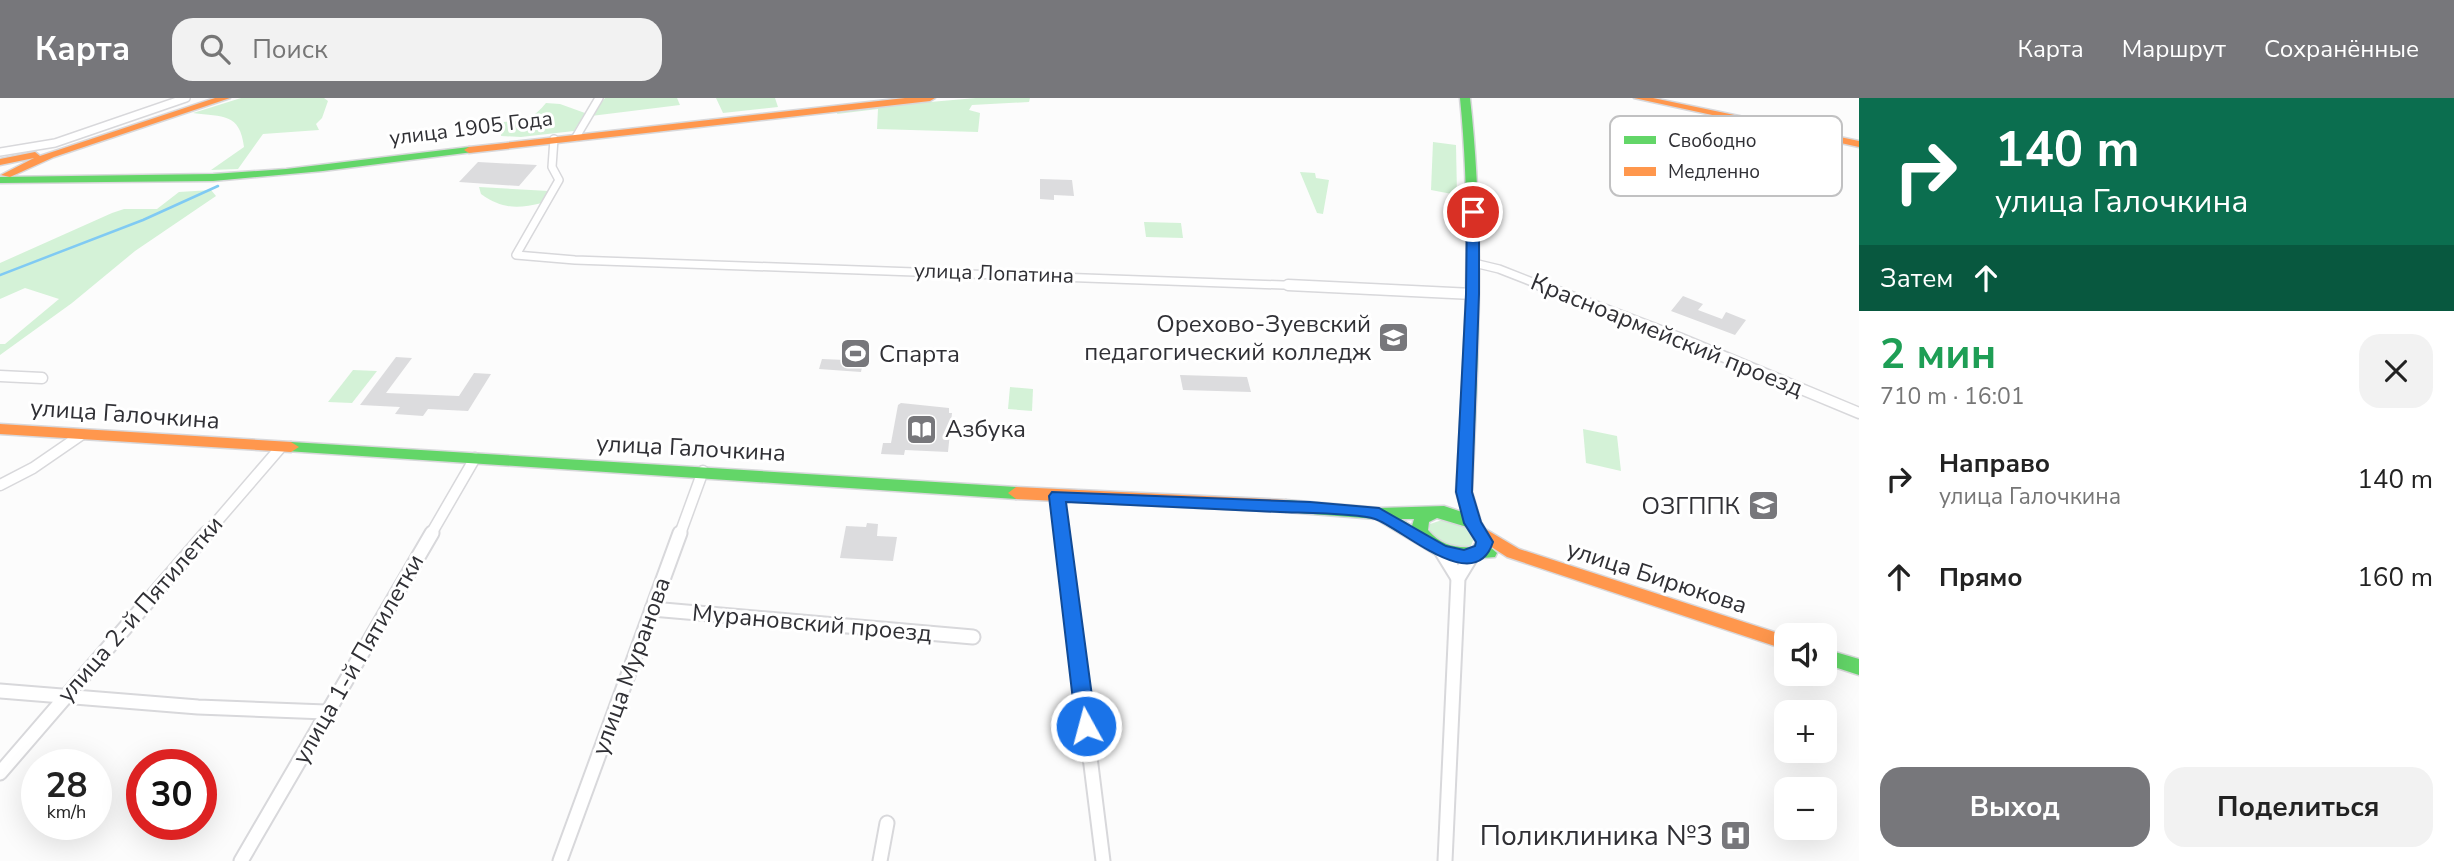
<!DOCTYPE html>
<html lang="ru">
<head>
<meta charset="utf-8">
<style>
	:root { --surface:#fff; --page:#f2f2f2; --text:#222; --muted:#767676; --accent:#77777b }
	body { margin:0; font-family:"Nunito Sans",sans-serif; background:var(--page); color:var(--text); height:100vh; display:flex; flex-direction:column; font-size:26px; white-space:nowrap }
	* { box-sizing:border-box; margin:0 }
	p { font-size:23px; color:var(--muted) }
	.icon { flex:none; width:38px; height:38px; fill:none; stroke:currentColor; stroke-width:2; stroke-linecap:round; stroke-linejoin:round }
	.map { position:relative; flex:1; overflow:hidden }
	.details { display:flex; flex-direction:column; background:var(--surface); width:595px }
	.details>* { flex:none }
	.top-card { background:#0b6e4f; color:#fff; overflow:hidden }
	.fabs { position:absolute; left:1774px; top:525px; display:grid; gap:14px }
	.fabs a { display:grid; place-items:center; width:63px; height:63px; border-radius:14px; background:var(--surface); box-shadow:0 7px 28px #0002; font-size:35px }
	.speed { position:absolute; left:21px; top:651px; display:flex; gap:14px; font-size:35px; font-weight:700; text-align:center }
	.speed>* { display:grid; place-content:center; width:91px; height:91px; border-radius:50%; background:var(--surface); box-shadow:0 7px 28px #0002; line-height:1 }
	.speed small { font-size:18px; font-weight:400 }
	.speed .limit { border:10px solid #d22; background:#fff; color:#111 }
	.pin { position:absolute; display:grid; place-items:center; width:60px; height:60px; color:#fff; margin:-30px; border:4px solid #fff; border-radius:50%; box-shadow:0 2px 7px #0007 }
	.me { position:absolute; width:77px; margin:-38px; rotate:353deg; stroke-linejoin:round; filter:drop-shadow(0 0 5px #0008) }
	.turn { display:flex; align-items:center; gap:24px; height:147px; padding:0 21px; font-size:32px }
	.turn .icon { width:91px; height:91px; stroke-width:2.5 }
	.turn b { display:block; font-size:49px; line-height:60px }
	.then { display:flex; align-items:center; height:66px; padding:0 21px; background:#0003; gap:14px; font-size:26px }
	.round { display:grid; place-items:center; flex:none; width:74px; height:74px; border-radius:21px; background:var(--page) }
	.overview { display:flex; align-items:center; justify-content:space-between; height:119px; padding:0 21px }
	h1 { font-size:42px; font-weight:700; line-height:52px; color:#1e9e55 }
	.primary-button { display:flex; gap:14px; margin-top:auto; padding:14px 21px }
	.primary-button a { flex:1; height:80px; border-radius:21px; background:var(--accent); color:#fff; font-size:28px; font-weight:700; line-height:80px; text-align:center }
	.primary-button a+a { background:var(--page); color:var(--text) }
	ul { padding:0; list-style:none }
	li { display:flex; align-items:center; gap:21px; height:98px; padding:0 21px }
	li div { flex:1 }
	li b { display:block; font-size:26px }
	li em { font-style:normal }
	header { display:flex; align-items:center; gap:42px; box-sizing:border-box; height:98px; padding:0 35px; background:var(--accent); color:#fff }
	header strong { font-size:33px }
	nav { display:flex; gap:38px; margin-inline-start:auto; font-size:24px }
	.search { width:490px; height:63px; background:var(--page); display:flex; align-items:center; gap:18px; box-sizing:border-box; padding:0 24px; border-radius:21px; color:var(--muted); font-size:26px }
	main { display:flex; flex:1; min-height:0 }
	.map>svg:first-child { display:block }
	.green { fill:#d4f2d7 }
	.lines { fill:none; stroke-linecap:round; stroke-linejoin:round }
	.stream { stroke:#80caf3; stroke-width:2.5 }
	.building { fill:#dcdcde }
	.street-far2-casing { stroke:#d8d8db; stroke-width:10 }
	.street-far1-casing { stroke:#d8d8db; stroke-width:13 }
	.street-casing { stroke:#d8d8db; stroke-width:17 }
	.fast-casing { stroke:#d8d8db; stroke-width:3 }
	.slow-casing { stroke:#d8d8db; stroke-width:3 }
	.street-far2 { stroke:#fff; stroke-width:7 }
	.street-far1 { stroke:#fff; stroke-width:10 }
	.street { stroke:#fff; stroke-width:13 }
	.fast { fill:#63d668; fill-rule:evenodd }
	.slow { fill:#ff974d; fill-rule:evenodd }
	.route { fill:#1a73e8; stroke:#114b97; stroke-width:2 }
	.labels { text-anchor:middle; dominant-baseline:central; stroke-width:6; stroke-linejoin:round; paint-order:stroke }
	.far-street-label { font-size:21px; fill:#303035; stroke:#fff }
	.poi-label { font-size:24px; fill:#303035; stroke:#fff; text-anchor:end }
	.street-label { font-size:24px; fill:#303035; stroke:#fff }
	.near-poi-label { font-size:28px; fill:#303035; stroke:#fff; text-anchor:end }
	.key { fill:#fff; stroke:#c1c1c2; stroke-width:2 }
	.key-label { font-size:19px; fill:#303035 }
</style>
</head>
<body>
<header>
<strong>Карта</strong>
<div class="search"><svg class="icon" aria-label="search" viewBox="0 0 24 24"><circle cx="10" cy="10" r="6"/><path d="M15 15l6 6"/></svg>Поиск</div>
<nav><a>Карта</a><a>Маршрут</a><a>Сохранённые</a></nav>
</header>
<main>
<div class="map">
<svg width="1859" height="763" viewBox="0 0 1859 763">
	<rect width="100%" height="100%" fill="#fcfcfc"/>
	<g class="green">
		<path d="M241 0H324L328 3 322 20 316 26 319 32 263 36 238 71 211 72 244 49C240 15 223 19 193 15Z"/>
		<path d="M605 0H677L680 7 591 18Z"/>
		<path d="M716 0H775L778 9 723 15Z"/>
		<path d="M976 0H1030L1029 4 972 7 969 12 980 15 978 34 877 31 878 11 837 16 838 12Z"/>
		<path d="M546 5 560 6 585 15 574 33 521 39 501 38 503 24C523 24 533 21 546 5Z"/>
		<path d="M1433 44 1456 47 1457 97 1431 92Z"/>
		<path d="M1300 74 1315 75 1316 80 1329 82 1323 116 1317 115Z"/>
		<path d="M479 89 549 93 542 105C517 111 502 111 481 96Z"/>
		<path d="M211 92 216 98 135 153 72 205 0 257V246H5L59 201 25 190 0 201V165L112 115 124 111H157L179 94Z"/>
		<path d="M1144 124 1181 125 1183 140 1146 139Z"/>
		<path d="M353 272 377 273 352 305 328 304Z"/>
		<path d="M1010 289 1033 291 1032 313 1008 311Z"/>
		<path d="M1583 331 1617 338 1621 373 1586 365Z"/>
		<path d="M1445 421 1464 427 1474 440 1471 448C1456 454 1441 447 1430 436V426Z"/>
	</g>
	<g class="lines">
		<path class="stream" d="M0 177 143 122 218 88"/>
	</g>
	<g class="building">
		<path d="M478 64 537 67 519 88 459 84Z"/>
		<path d="M1040 81 1072 82 1074 98 1054 97V102L1040 101Z"/>
		<path d="M1683 198 1703 206 1698 212 1722 221 1726 214 1746 222 1735 237 1671 213Z"/>
		<path d="M849 248 866 249 861 274 819 271 822 261 846 262Z"/>
		<path d="M396 259 412 260 386 295 459 298 474 275 491 276 468 313 428 311 423 318 395 316 400 309 360 307Z"/>
		<path d="M1180 277 1247 279 1251 294 1183 292Z"/>
		<path d="M901 305 949 310V315H952L948 354 905 352 904 357 881 356 883 345H891L898 307Z"/>
		<path d="M867 425 878 426 877 438 897 439 893 463 840 460 846 428 866 429Z"/>
	</g>
	<g class="lines">
		<defs>
			<g id="street-far2">
				<path d="M576 39 599 0"/>
				<path d="M554 41 552 69 559 82 516 157 575 162 1338 189"/>
				<path d="M0 54 55 45 186 0"/>
				<path d="M1474 165 1499 171 1545 189"/>
			</g>
			<g id="street-far1">
				<path d="M1288 187 1473 196"/>
				<path d="M1540 187 1679 240 1859 315"/>
				<path d="M0 278 42 280"/>
				<path d="M0 387 33 370 81 337"/>
				<path d="M1057 398 1062 436"/>
				<path d="M206 436 281 349"/>
				<path d="M431 436 475 360"/>
				<path d="M680 436 703 373"/>
			</g>
			<g id="street">
				<path d="M1062 435 1103 763"/>
				<path d="M1442 454 1458 480"/>
				<path d="M652 511 973 539"/>
				<path d="M0 593 198 609 326 614"/>
				<path d="M0 675 207 435"/>
				<path d="M241 763 432 435"/>
				<path d="M560 763 680 435"/>
				<path d="M880 763 887 725"/>
				<path d="M1445 763 1458 480 1472 457"/>
			</g>
			<g id="fast">
				<path d="M1460 0H1470C1485 131 1478 262 1472 394L1481 424 1493 444 1490 449 1497 455 1495 459 1459 462 1436 457 1376 421 1286 414 1278 408 1286 402 1379 410 1444 408 1462 414 1456 394C1464 262 1473 132 1460 0ZM1437 420 1467 429 1476 444 1473 449C1453 450 1441 447 1428 432L1429 424ZM1401 421H1414L1412 428Z"/>
				<path d="M469 49 473 50V54L323 73 213 83 0 85V79L213 76 286 71Z"/>
				<path d="M291 344 1016 389 1024 395 1016 401 286 353 283 349 286 345Z"/>
				<path d="M1825 551 1859 561V577L1825 566Z"/>
			</g>
			<g id="slow">
				<path d="M215 0H230L54 59 10 79 1 77 34 60 0 67V61L35 54 40 58Z"/>
				<path d="M905 0H935L930 3 469 55 464 52 469 49Z"/>
				<path d="M1634 0H1653L1859 43V49Z"/>
				<path d="M0 326 291 344 299 349 291 354 0 336Z"/>
				<path d="M1016 389 1286 402 1294 408 1286 414 1016 401 1008 395Z"/>
				<path d="M1482 429 1519 451 1787 538V552L1507 459 1476 439 1474 435 1476 431Z"/>
			</g>
		</defs>
		<use href="#street-far2" class="street-far2-casing"/>
		<use href="#street-far1" class="street-far1-casing"/>
		<use href="#street" class="street-casing"/>
		<use href="#fast" class="fast-casing"/>
		<use href="#slow" class="slow-casing"/>
		<use href="#street-far2" class="street-far2"/>
		<use href="#street-far1" class="street-far1"/>
		<use href="#street" class="street"/>
		<use href="#fast" class="fast"/>
		<use href="#slow" class="slow"/>
	</g>
	<path class="route" d="M1473 110 1479 114V196L1472 394 1481 424 1493 444C1475 500 1402 430 1375 421 1357 415 1302 415 1280 414 1208 410 1137 407 1066 404L1096 628 1093 634 1086 637 1079 634 1076 628 1049 398 1052 394 1310 404 1379 410 1446 448 1464 452 1475 448 1476 444 1464 425 1456 394 1466 196 1467 114Z"/>
	<defs>
		<symbol id="university-square" viewBox="-11 -11 22 22"><rect x="-9" y="-9" width="18" height="18" rx="4" fill="#77777b" stroke="#fff"/><path d="M0-5L7-2L0 1L-7-2ZM-4 1L0 2.5L4 1V4Q0 6-4 4Z" fill="#fff"/></symbol>
		<symbol id="stadium-square" viewBox="-11 -11 22 22"><rect x="-9" y="-9" width="18" height="18" rx="4" fill="#77777b" stroke="#fff"/><path d="M0-5a6.5 5 0 1 0 0 10a6.5 5 0 1 0 0-10ZM-3.5-1.8h7v3.6h-7Z" fill="#fff"/></symbol>
		<symbol id="library-square" viewBox="-11 -11 22 22"><rect x="-9" y="-9" width="18" height="18" rx="4" fill="#77777b" stroke="#fff"/><path d="M-6-4Q-3-5.5-.7-3.5V5Q-3 3-6 4ZM6-4Q3-5.5 .7-3.5V5Q3 3 6 4Z" fill="#fff"/></symbol>
		<symbol id="hospital-square" viewBox="-11 -11 22 22"><rect x="-9" y="-9" width="18" height="18" rx="4" fill="#77777b" stroke="#fff"/><path d="M-5-5h3v3.5h4V-5h3V5h-3V1.5h-4V5h-3Z" fill="#fff"/></symbol>
	</defs>
	<g fill-rule="evenodd">
		<use href="#university-square" x="1376" y="222" width="35" height="35"/>
		<use href="#stadium-square" x="838" y="238" width="35" height="35"/>
		<use href="#library-square" x="904" y="314" width="35" height="35"/>
		<use href="#university-square" x="1746" y="390" width="35" height="35"/>
		<use href="#hospital-square" x="1718" y="720" width="35" height="35"/>
	</g>
	<g class="labels">
		<g class="far-street-label">
			<text transform="translate(471 30) rotate(-7)">улица 1905 Года</text>
			<text transform="translate(994 175) rotate(2)">улица Лопатина</text>
		</g>
		<g class="poi-label">
			<text x="1371" y="226">Орехово-Зуевский<tspan x="1371" dy="28">педагогический колледж</tspan></text>
			<text x="879" y="256" text-anchor="start">Спарта</text>
			<text x="945" y="331" text-anchor="start">Азбука</text>
			<text x="1740" y="408">ОЗГППК</text>
		</g>
		<g class="street-label">
			<text transform="translate(1667 237) rotate(22)">Красноармейский проезд</text>
			<text transform="translate(125 316) rotate(4)">улица Галочкина</text>
			<text transform="translate(691 350) rotate(3)">улица Галочкина</text>
			<text transform="translate(1657 479) rotate(18)">улица Бирюкова</text>
			<text transform="translate(140 511) rotate(-49)">улица 2-й Пятилетки</text>
			<text transform="translate(812 525) rotate(5)">Мурановский проезд</text>
			<text transform="translate(358 561) rotate(-60)">улица 1-й Пятилетки</text>
			<text transform="translate(631 568) rotate(-70)">улица Муранова</text>
		</g>
		<g class="near-poi-label">
			<text x="1713" y="738">Поликлиника №3</text>
		</g>
	</g>
	<rect x="1610" y="18" width="232" height="80" rx="10" class="key"/>
	<rect x="1624" y="38" width="32" height="8" fill="#63d668"/>
	<rect x="1624" y="69" width="32" height="9" fill="#ff974d"/>
	<g class="key-label">
		<text x="1668" y="49">Свободно</text>
		<text x="1668" y="80">Медленно</text>
	</g>
</svg>
<div class="fabs">
<a><svg class="icon" aria-label="sound" viewBox="0 0 24 24"><path d="M4 9h4l5-4v14l-5-4H4zM17 9q2 3 0 6"/></svg></a>
<a>+</a>
<a>−</a>
</div>
<div class="speed"><div>28<small>km/h</small></div><div class="limit">30</div></div>
<div class="pin" style="left:1473px;top:114px;background:#d93025"><svg class="icon" aria-label="arrive" viewBox="0 0 24 24"><path d="M6 21V4h12l-3 4 3 4H6"/></svg></div>
<svg class="me" style="left:1086px;top:628px" viewBox="-20 -20 40 40"><circle r="17" fill="#1a73e8" stroke="#fff" stroke-width="3"/><path d="M0-11L8 9 0 5-8 9z" fill="#fff"/></svg>
</div>
<section class="details">
<div class="top-card">
<div class="turn"><svg class="icon" aria-label="right" viewBox="0 0 24 24"><path d="M7 20v-9h11M14 6l5 5-5 5"/></svg><div><b>140 m</b>улица Галочкина</div></div>
<div class="then">Затем<svg class="icon" aria-label="ahead" viewBox="0 0 24 24"><path d="M12 20V5M6 11l6-6 6 6"/></svg></div>
</div>
<div class="overview"><div><h1>2 мин</h1><p>710 m · 16:01</p></div><a class="round"><svg class="icon" aria-label="close" viewBox="0 0 24 24"><path d="M6 6l12 12M18 6L6 18"/></svg></a></div>
<ul>
<li><svg class="icon" aria-label="right" viewBox="0 0 24 24"><path d="M7 20v-9h11M14 6l5 5-5 5"/></svg><div><b>Направо</b><p>улица Галочкина</p></div><em>140 m</em></li>
<li><svg class="icon" aria-label="ahead" viewBox="0 0 24 24"><path d="M12 20V5M6 11l6-6 6 6"/></svg><div><b>Прямо</b></div><em>160 m</em></li>
</ul>
<div class="primary-button"><a>Выход</a><a>Поделиться</a></div>
</section>
</main>
</body>
</html>
